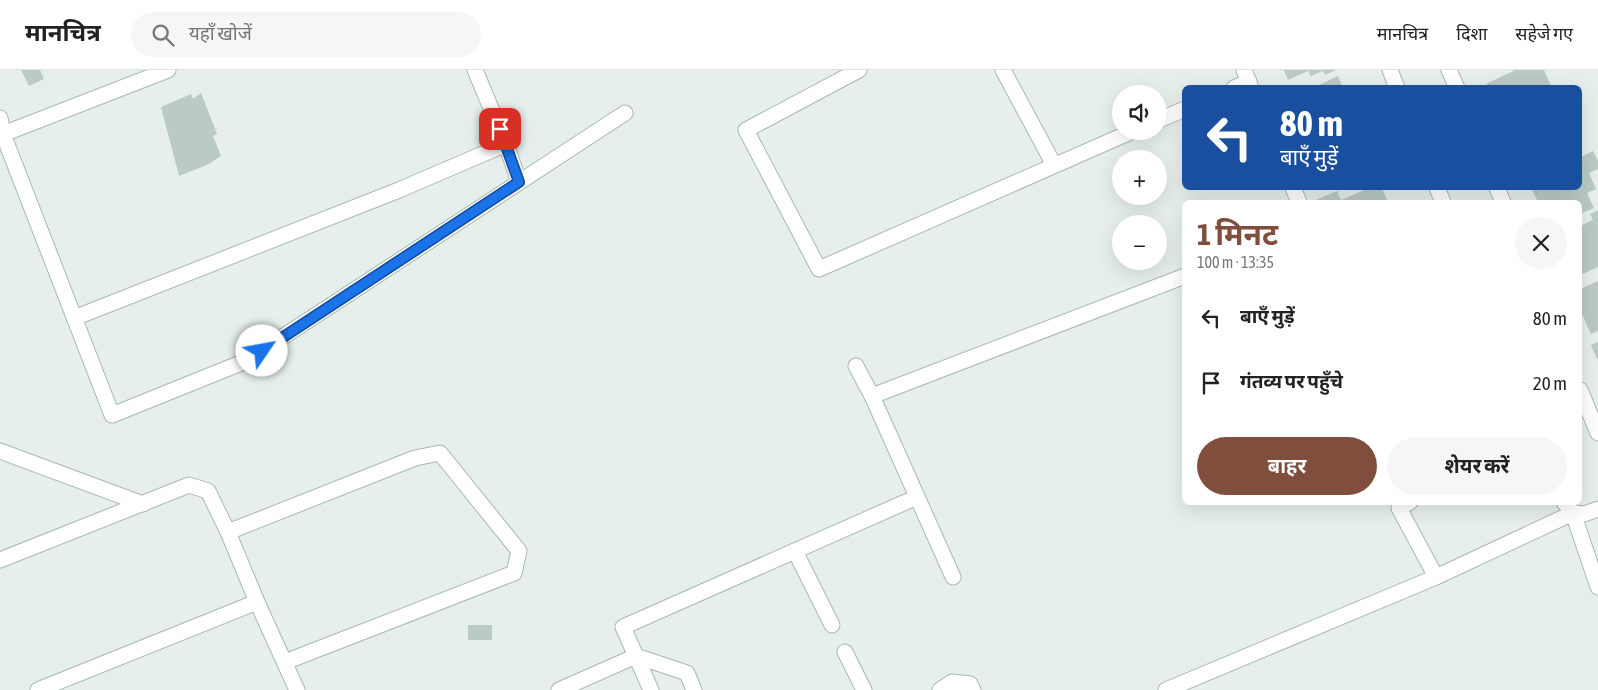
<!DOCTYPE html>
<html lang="hi">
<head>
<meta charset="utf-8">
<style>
	:root { --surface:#fff; --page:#f6f6f6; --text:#222; --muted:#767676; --line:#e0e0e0; --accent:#804e3d }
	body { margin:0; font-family:"Asap Condensed","Noto Sans Devanagari",sans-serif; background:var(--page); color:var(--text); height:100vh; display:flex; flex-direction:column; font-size:19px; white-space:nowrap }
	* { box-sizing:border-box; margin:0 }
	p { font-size:16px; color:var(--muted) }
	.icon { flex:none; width:28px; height:28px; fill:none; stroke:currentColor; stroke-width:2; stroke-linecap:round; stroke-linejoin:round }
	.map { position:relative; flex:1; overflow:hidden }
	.side { position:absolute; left:1182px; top:130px; width:400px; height:305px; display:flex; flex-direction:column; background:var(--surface); border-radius:8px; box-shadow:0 5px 20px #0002 }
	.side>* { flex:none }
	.hud { position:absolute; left:1182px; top:15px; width:400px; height:105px; border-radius:8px; box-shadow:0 5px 20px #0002; background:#1a4fa0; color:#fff; overflow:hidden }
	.buttons { position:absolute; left:1112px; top:15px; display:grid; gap:10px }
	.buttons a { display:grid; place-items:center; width:55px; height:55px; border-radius:50%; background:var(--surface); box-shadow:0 5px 20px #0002; font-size:25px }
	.pin { position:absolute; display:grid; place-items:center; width:42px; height:42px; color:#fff; margin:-21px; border-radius:10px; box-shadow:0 2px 8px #0006 }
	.me { position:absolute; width:55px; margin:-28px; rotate:57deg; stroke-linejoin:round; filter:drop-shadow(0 0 4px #0008) }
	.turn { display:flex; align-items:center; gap:18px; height:105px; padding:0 15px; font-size:22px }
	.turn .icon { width:65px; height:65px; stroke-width:2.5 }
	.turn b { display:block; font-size:35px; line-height:42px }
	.round { display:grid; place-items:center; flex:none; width:52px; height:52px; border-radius:26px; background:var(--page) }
	.overview { display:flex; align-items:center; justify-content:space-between; height:85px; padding:0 15px }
	h1 { font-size:30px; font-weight:700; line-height:38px; color:var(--accent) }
	.cta { display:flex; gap:10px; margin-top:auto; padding:10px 15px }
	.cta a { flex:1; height:58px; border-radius:30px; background:var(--accent); color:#fff; font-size:20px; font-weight:700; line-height:58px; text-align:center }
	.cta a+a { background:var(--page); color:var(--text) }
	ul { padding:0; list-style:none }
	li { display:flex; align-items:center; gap:15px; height:65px; padding:0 15px }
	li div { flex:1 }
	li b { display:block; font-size:19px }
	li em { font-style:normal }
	header { display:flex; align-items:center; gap:30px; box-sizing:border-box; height:70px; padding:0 25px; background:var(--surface); border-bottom:1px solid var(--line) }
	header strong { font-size:24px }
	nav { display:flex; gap:28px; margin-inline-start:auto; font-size:18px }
	.search { width:350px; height:45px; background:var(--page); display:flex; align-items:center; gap:12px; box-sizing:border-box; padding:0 18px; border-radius:28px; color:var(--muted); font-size:19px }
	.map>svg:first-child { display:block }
	.building { fill:#bbcac4 }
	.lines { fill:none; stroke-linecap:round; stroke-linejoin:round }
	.street-casing { stroke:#a8b8b2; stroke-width:17 }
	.street { stroke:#fff; stroke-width:15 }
	.route-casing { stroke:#114b97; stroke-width:12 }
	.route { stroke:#1a73e8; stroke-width:9 }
</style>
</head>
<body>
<header>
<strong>मानचित्र</strong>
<div class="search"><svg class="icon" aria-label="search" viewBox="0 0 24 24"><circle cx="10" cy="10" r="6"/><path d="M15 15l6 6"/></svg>यहाँ खोजें</div>
<nav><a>मानचित्र</a><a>दिशा</a><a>सहेजे गए</a></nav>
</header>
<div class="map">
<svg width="1598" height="620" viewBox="0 0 1598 620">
	<rect width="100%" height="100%" fill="#e6efeb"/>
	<g class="building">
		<path d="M21 0H40L44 9 29 16Z"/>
		<path d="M1284 0H1336L1325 5 1323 1 1311 6 1308 1 1288 10Z"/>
		<path d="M1515 0H1544L1551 16 1547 18H1488L1486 14Z"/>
		<path d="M1338 6 1343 18H1313Z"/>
		<path d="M201 23 217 64 213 66 221 86 207 95 179 106 161 37 191 24 193 29Z"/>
		<path d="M1593 81 1598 91V99L1589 103 1596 119 1587 123 1594 138 1580 144V132H1538L1531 118H1580V87Z"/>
		<path d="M1369 118H1382L1388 132H1311L1337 121 1341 130Z"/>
		<path d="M1598 140V197L1580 205V156L1593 150 1590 144Z"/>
		<path d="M1598 211V261L1591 264 1580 240V219Z"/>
		<path d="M1598 272V291L1591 275Z"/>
		<rect x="468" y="555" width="24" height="15"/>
	</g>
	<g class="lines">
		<defs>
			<g id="street">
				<path d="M475 0 506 74 519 112"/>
				<path d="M859 0 746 60 819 199 1133 61"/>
				<path d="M1003 0 1054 95"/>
				<path d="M1244 0 1251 18"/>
				<path d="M1390 0 1397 18"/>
				<path d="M1449 0 1457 18"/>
				<path d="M1234 18 1249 11"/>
				<path d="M0 48 3 64 112 345 246 291 625 43"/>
				<path d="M1159 50 1185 39"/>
				<path d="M3 64 168 0"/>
				<path d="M1293 118 1299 132"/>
				<path d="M1437 118 1443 132"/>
				<path d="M1497 118 1503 132"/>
				<path d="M74 248 399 120 506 74"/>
				<path d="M856 296 872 326 953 507"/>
				<path d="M1580 320 1598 363"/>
				<path d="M872 326 1185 206"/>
				<path d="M0 381 143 434"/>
				<path d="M1410 432 1399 438 1436 507"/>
				<path d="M1564 432 1573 443 1598 517"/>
				<path d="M228 462 415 388 440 383 519 481 514 503 285 592"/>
				<path d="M795 481 832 555"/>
				<path d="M0 490 189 415 208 421 228 462 257 532 297 620"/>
				<path d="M845 582 864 620"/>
				<path d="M38 620 257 532"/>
				<path d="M559 620 636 586 687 603 694 620"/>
				<path d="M651 620 623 557 917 427"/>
				<path d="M940 620 952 612 970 614 973 620"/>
				<path d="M1166 620 1436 507 1573 443 1584 444 1598 439"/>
			</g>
		</defs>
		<use href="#street" class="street-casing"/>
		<use href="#street" class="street"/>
	</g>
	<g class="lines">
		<defs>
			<path id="route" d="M262 281 519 112 500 59"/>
		</defs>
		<use href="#route" class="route-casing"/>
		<use href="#route" class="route"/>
	</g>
</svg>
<div class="buttons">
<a><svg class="icon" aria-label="sound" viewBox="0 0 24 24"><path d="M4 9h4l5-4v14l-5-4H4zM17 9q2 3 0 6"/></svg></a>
<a>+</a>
<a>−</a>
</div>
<div class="pin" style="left:500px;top:59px;background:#d93025"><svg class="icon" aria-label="arrive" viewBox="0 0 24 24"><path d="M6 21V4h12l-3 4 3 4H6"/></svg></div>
<svg class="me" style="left:262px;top:281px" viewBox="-20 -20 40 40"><circle r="19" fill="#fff"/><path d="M0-13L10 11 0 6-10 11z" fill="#1a73e8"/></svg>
<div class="hud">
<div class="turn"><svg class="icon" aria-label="left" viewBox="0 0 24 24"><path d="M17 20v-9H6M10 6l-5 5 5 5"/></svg><div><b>80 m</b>बाएँ मुड़ें</div></div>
</div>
<section class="side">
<div class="overview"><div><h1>1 मिनट</h1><p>100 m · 13:35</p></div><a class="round"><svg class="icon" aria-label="close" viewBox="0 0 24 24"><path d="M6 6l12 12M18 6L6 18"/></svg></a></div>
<ul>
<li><svg class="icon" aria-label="left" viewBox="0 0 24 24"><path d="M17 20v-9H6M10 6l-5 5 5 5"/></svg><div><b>बाएँ मुड़ें</b></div><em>80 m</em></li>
<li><svg class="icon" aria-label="arrive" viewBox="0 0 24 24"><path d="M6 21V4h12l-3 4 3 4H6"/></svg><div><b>गंतव्य पर पहुँचे</b></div><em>20 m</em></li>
</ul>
<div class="cta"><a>बाहर</a><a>शेयर करें</a></div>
</section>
</div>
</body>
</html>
